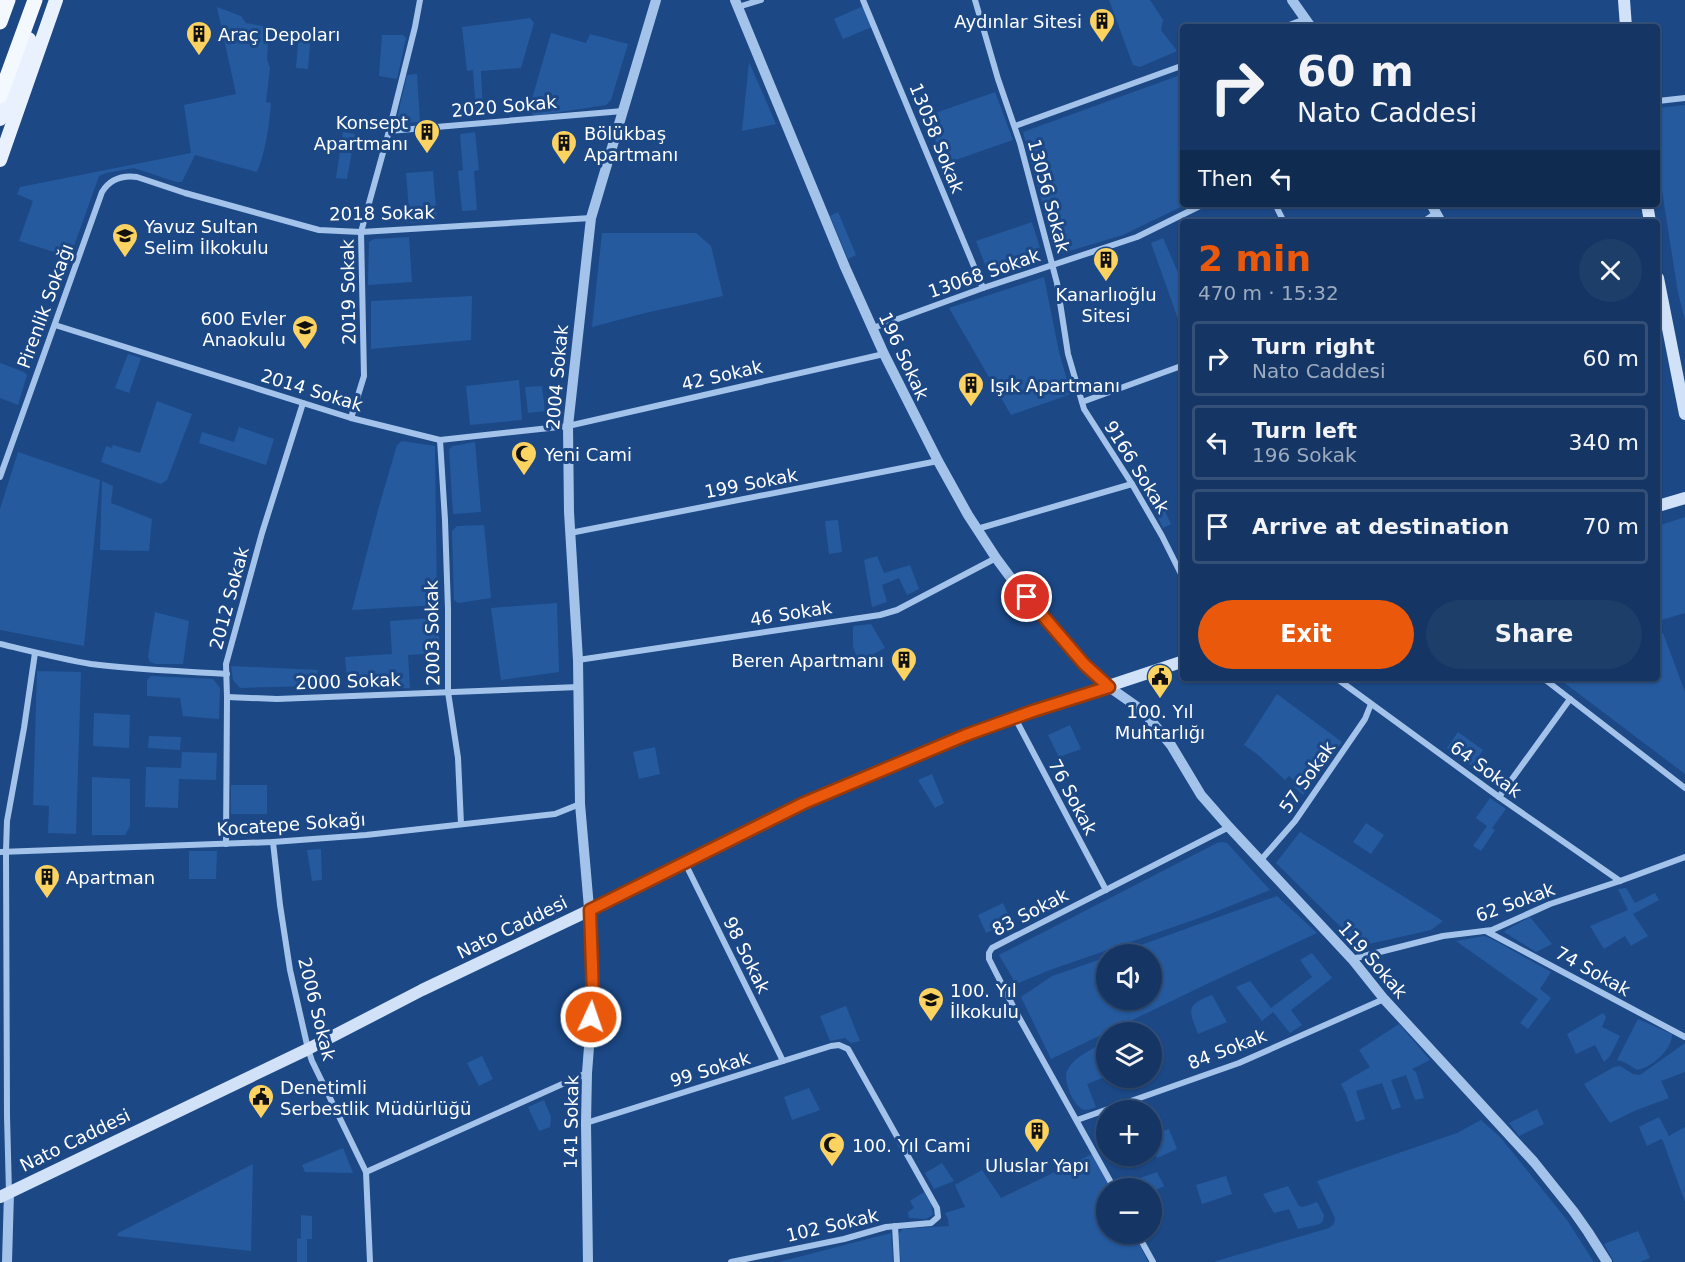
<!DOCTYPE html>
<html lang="en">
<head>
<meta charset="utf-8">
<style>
	:root { --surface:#153664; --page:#1e3e6a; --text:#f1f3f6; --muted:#9dabbf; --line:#345078; --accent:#ea580c }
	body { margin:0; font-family:"DejaVu Sans",sans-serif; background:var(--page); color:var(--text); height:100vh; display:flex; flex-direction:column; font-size:22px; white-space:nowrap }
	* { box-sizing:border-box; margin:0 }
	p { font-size:20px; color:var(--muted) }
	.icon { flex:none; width:33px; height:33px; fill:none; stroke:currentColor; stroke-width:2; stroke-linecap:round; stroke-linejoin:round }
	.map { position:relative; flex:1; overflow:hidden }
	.sheet { position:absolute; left:1180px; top:219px; width:480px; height:462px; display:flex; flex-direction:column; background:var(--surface); border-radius:6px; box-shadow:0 2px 4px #0004,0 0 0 2px var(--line) }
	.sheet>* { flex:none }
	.top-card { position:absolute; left:1180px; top:24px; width:480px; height:183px; border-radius:6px; box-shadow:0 2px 4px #0004,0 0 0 2px var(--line); background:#153664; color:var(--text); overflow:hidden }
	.controls { position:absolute; left:1096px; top:944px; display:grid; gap:12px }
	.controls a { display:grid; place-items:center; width:66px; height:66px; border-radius:50%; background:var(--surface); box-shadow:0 2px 4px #0004,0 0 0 2px var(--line); font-size:30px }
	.pin { position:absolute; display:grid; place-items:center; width:51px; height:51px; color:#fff; margin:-26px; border:3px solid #fff; border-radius:50%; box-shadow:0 2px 6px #0007 }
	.me { position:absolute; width:66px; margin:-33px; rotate:3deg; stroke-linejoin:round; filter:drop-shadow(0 0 4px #0008) }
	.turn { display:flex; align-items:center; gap:21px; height:126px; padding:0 18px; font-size:27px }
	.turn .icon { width:78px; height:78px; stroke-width:2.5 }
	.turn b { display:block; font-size:42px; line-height:51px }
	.then { display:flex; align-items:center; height:57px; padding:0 18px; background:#0003; gap:12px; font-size:22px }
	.round { display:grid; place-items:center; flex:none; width:63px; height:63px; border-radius:32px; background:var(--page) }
	.headline { display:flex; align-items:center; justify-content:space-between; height:102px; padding:0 18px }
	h1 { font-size:36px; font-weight:600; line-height:45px; color:var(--accent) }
	.action { display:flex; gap:12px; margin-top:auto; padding:12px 18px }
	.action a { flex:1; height:69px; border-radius:36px; background:var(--accent); color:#fff; font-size:24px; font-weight:600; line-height:69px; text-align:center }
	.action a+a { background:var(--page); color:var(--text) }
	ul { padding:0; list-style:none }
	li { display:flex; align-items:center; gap:18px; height:75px; margin:0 12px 9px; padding:0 6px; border:3px solid var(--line); border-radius:6px }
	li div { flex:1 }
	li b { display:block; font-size:22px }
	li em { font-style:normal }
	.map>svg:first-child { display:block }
	.green { fill:#255a9f }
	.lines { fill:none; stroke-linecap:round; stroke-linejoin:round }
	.minor { stroke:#a4c3eb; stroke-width:6 }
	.tertiary { stroke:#a4c3eb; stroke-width:10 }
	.secondary { stroke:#d0e1f8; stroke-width:12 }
	.primary { stroke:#e9f1ff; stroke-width:14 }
	.trunk { stroke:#f4f8ff; stroke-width:15 }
	.route-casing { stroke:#983908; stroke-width:15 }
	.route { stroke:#ea580c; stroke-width:10 }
	.labels { text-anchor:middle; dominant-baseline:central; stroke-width:6; stroke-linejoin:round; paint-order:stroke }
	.poi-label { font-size:18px; fill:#fff; stroke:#1c4886; text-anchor:start }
	.street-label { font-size:18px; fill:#fff; stroke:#1c4886 }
</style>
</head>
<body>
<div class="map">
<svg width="1685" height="1262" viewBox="0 0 1685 1262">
	<rect width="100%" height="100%" fill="#1c4886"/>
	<g class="green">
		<path d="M1109 0H1150L1163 20 1161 30 1177 51 1140 67 1133 65Z"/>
		<path d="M863 6 872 27 843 39 834 19Z"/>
		<path d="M217 7 241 16 246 23 269 27 267 59 270 68 266 102 271 103C269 126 266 150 257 172L195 155 182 182H176L134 168 106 173 99 176 70 257 19 241 33 201 17 194 20 187 191 153 184 105 236 94Z"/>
		<path d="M530 18 534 23 521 68 481 71 483 111 476 112 473 70 467 71 462 27Z"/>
		<path d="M299 31 311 32 308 69 296 68Z"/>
		<path d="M551 33 586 43 590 34 628 44 611 100 606 105 534 116 529 109Z"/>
		<path d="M382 35H403L406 38 397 79 379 76Z"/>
		<path d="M749 62 776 124 742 131Z"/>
		<path d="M417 74 420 122 398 123 397 118 407 75Z"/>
		<path d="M1183 74 1184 204H1187L1123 235 1056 255 1023 132Z"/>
		<path d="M995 92 1013 140 944 164 927 116Z"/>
		<path d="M1685 105V320L1678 293 1658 165V108Z"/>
		<path d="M343 132 355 134 347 179 336 178Z"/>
		<path d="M475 132 479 170 474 171 477 210 462 211 458 171 463 170 460 134Z"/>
		<path d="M433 171 437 221 410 223 406 173Z"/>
		<path d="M838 212 856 255 848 259 830 216Z"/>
		<path d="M1032 222 1040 248 1036 258 988 272 976 241Z"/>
		<path d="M602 233H696L711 246 723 296 645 313 592 327Z"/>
		<path d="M409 237 412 282 368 285 369 242 374 239Z"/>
		<path d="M1163 238 1183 284V333L1151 243Z"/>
		<path d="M1044 277 1059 352 1071 394 1011 415 949 308Z"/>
		<path d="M472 296 471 340 371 349V301Z"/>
		<path d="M128 354 141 358 129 393 115 388Z"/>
		<path d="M0 363 24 372 27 375 18 405 0 398Z"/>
		<path d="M519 380 522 420 470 425 466 386Z"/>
		<path d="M542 386 545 411 528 413 525 387Z"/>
		<path d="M157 401 192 414 167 480 161 484 101 462 106 446 112 448 113 445 140 453Z"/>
		<path d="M239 427 274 439 266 465 199 443 202 432 234 442Z"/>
		<path d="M402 441 435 446 437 605 352 610 378 510 397 445Z"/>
		<path d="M475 442 481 512 453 514 449 449 453 446Z"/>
		<path d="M18 452 100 480 84 646 0 630V509Z"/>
		<path d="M102 481 113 486 111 503 152 519 149 551 100 550Z"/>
		<path d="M1151 483 1171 524 1163 528 1143 487Z"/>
		<path d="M1685 517V613L1658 621V526Z"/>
		<path d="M838 520 842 552 829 554 825 521Z"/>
		<path d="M484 525 491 598 458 603 454 600 452 531 457 526Z"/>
		<path d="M877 556 884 573 910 565 919 589 907 595 899 578 882 585 887 602 872 607 864 560Z"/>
		<path d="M557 603 559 672 501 680 491 608Z"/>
		<path d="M155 612 189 621 183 664H156L150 662 148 657Z"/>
		<path d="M433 618 438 620 440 653 408 655 410 688 348 689 345 657 392 654 390 621Z"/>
		<path d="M871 624 885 648 859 662 853 647V626Z"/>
		<path d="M1663 633 1685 692V774L1558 678H1658V635Z"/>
		<path d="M231 666 318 670 314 686 240 688 233 680Z"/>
		<path d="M37 671 81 672 76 834 48 833 49 806 33 805Z"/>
		<path d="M151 676 213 679 220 688 219 719 183 716 180 698 147 696V680Z"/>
		<path d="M1277 694 1342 742 1303 795 1294 787 1297 783 1289 776 1285 780 1257 754 1244 745Z"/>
		<path d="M94 713 130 715 129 748 93 746Z"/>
		<path d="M1070 725 1081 749 1059 757 1048 735Z"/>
		<path d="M1458 732 1483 750 1472 766 1447 748Z"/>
		<path d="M149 736 181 737 180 750 148 748Z"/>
		<path d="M655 747 660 774 639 779 633 752Z"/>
		<path d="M182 752 217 753 216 780 179 779 178 808 145 807 146 767 181 768Z"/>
		<path d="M932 774 944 803 935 808 918 780Z"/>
		<path d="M92 777 130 779V826L125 835H92Z"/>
		<rect x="231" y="785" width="36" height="29"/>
		<path d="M1490 798 1506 809 1492 828 1495 830 1481 851 1473 846 1487 826 1476 818Z"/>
		<path d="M1366 823 1384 835 1371 854 1353 842Z"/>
		<path d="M1300 832 1443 921 1431 930 1360 946 1276 863Z"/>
		<path d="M1222 842 1227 843 1270 890 1205 916 1050 970 1016 984 999 955 1217 843Z"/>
		<path d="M321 849 322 880 312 881 307 850Z"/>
		<path d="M189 851H217L216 879H189Z"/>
		<path d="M1626 888 1635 903 1655 893 1659 900 1633 914 1648 936 1631 946 1625 936 1604 949 1590 926 1628 910 1618 889Z"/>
		<path d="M1277 896 1317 933 1207 984 1051 1059 1021 997 1052 976 1107 957V999H1152V954H1116Z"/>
		<path d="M1003 903 1011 921 986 933 978 915Z"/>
		<path d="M1530 917 1552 944 1536 952 1504 932 1506 930Z"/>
		<path d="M1484 936 1492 939 1551 972 1540 989 1551 998 1528 1029 1520 1023 1538 999 1456 941Z"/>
		<path d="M1312 953 1332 978 1291 1010 1302 1025 1290 1033 1273 1012 1262 1021 1236 987 1250 981 1271 1008 1312 977 1300 960Z"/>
		<path d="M1212 995 1227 1022 1198 1034C1189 1010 1185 1005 1212 995Z"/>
		<path d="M846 1006 860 1041 851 1043 845 1038 830 1041 820 1016Z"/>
		<path d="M1603 1013 1606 1017 1602 1027 1620 1036 1610 1056 1604 1062 1595 1045 1576 1054 1567 1034Z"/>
		<path d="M1638 1019 1672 1034C1673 1049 1651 1068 1637 1070L1624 1062 1617 1060Z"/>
		<path d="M1399 1024 1430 1060 1412 1069 1416 1072 1424 1098 1415 1100 1406 1075 1391 1080 1401 1107 1392 1110 1382 1083 1356 1091 1365 1119 1356 1122 1346 1094 1341 1084 1370 1067 1359 1050Z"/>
		<path d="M1685 1043V1072L1661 1081 1669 1098 1634 1111 1610 1123 1584 1084 1614 1067 1620 1066 1633 1074 1640 1075Z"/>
		<path d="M1100 1045 1107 1059V1076L1087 1084 1096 1107C1091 1109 1087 1111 1082 1109 1073 1104 1063 1081 1067 1071 1073 1058 1088 1051 1100 1045Z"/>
		<path d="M482 1056 493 1079 479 1086 467 1063Z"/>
		<path d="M809 1088 820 1110 792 1120 784 1097Z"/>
		<path d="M544 1100 551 1117 550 1127 539 1131 528 1107Z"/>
		<path d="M1537 1109 1544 1124 1519 1136 1509 1123Z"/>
		<path d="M1659 1117 1669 1136 1685 1127V1202L1663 1141 1661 1139 1647 1146 1639 1127Z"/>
		<path d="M1481 1120 1501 1138 1567 1220 1594 1262H1213L1329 1228 1334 1224 1335 1218 1317 1181 1457 1133Z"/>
		<path d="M1152 1129 1154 1134 1169 1129 1177 1149 1157 1158 1152 1146Z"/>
		<path d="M343 1148 353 1173 305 1172 302 1165Z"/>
		<path d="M1092 1154 1111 1188H1107V1233H1134L1148 1262H901L898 1234 903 1229 949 1226 948 1219 945 1213 965 1207 955 1185 982 1170 1001 1198Z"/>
		<path d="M942 1163 954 1181 934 1189 925 1173Z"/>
		<path d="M253 1164 251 1251 117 1236 118 1233Z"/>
		<path d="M1157 1172 1164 1186 1152 1192V1188H1125L1123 1184Z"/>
		<path d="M1226 1176 1232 1194 1202 1204 1196 1185Z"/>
		<path d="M1288 1186 1299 1206 1303 1207 1317 1202 1324 1215 1323 1221 1320 1224 1298 1229 1289 1209 1274 1213 1263 1194Z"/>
		<path d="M924 1192 931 1204 933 1215 926 1219 909 1218 908 1212 914 1208 910 1201Z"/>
		<path d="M301 1215 312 1216V1239H307V1262H297V1239L301 1238Z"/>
		<path d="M1638 1231 1650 1258 1640 1262H1614L1604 1244Z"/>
		<path d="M891 1233 893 1262H779Z"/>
	</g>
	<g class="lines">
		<g class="minor">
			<path d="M863 0 983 288"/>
			<path d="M975 0 998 79 1020 143 1057 283 1068 354 1084 409 1132 484 1162 536 1184 580"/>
			<path d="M738 7 761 0"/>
			<path d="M1284 27 1305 19"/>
			<path d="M1658 101 1685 98"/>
			<path d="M1015 126 1184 65"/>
			<path d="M389 131 623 111"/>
			<path d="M1275 204 1284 222"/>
			<path d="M1423 222 1436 213"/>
			<path d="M55 325 351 418 440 440 568 426 884 354"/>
			<path d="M873 328 983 288 1137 237 1204 204"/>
			<path d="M1082 402 1184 365"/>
			<path d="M351 418 364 376 361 232 389 131 415 27 420 0"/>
			<path d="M440 440 445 520 448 609V692L458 758 461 824"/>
			<path d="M0 477 102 192C110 179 122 175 137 177L185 193 319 230 361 232 591 218"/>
			<path d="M977 529 1132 484"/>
			<path d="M570 533 938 461"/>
			<path d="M0 644C30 651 61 659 91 664 136 670 182 671 227 674"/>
			<path d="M578 660 880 615 897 610 996 558"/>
			<path d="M1336 678 1499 797 1620 881"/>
			<path d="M1543 678 1685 788"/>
			<path d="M227 697 277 699 579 687"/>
			<path d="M1015 718 1106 890"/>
			<path d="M1499 797 1570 699"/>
			<path d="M273 842 280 905 290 970 308 1049 312 1061 366 1172 370 1262"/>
			<path d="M226 844 227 697 226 664 262 533 303 403"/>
			<path d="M0 852 273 842 366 835 555 814 580 804"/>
			<path d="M1260 861 1295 821 1365 719 1371 704"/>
			<path d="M685 863 783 1061"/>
			<path d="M1486 931 1685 1037"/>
			<path d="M1352 959 1443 936 1492 930 1550 904 1620 881 1685 857"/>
			<path d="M1077 1120 1239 1063 1384 999"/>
			<path d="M586 1123 831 1046 839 1045 848 1049 937 1208 938 1217 931 1223 886 1227 844 1239 731 1262"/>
			<path d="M366 1172 587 1073"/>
			<path d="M1114 1188 1016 1012 989 959V953L992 948 1229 827"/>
			<path d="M9 1193 7 1116 6 851 7 821 24 728 35 653"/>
			<path d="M895 1226 897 1262"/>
			<path d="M1137 1233 1153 1262"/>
		</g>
		<g class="tertiary">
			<path d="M735 0 845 267 884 354 938 461 968 515 996 558 1016 585 1084 664 1109 687 1136 706 1148 717 1171 745 1201 795 1229 827 1352 959 1384 999 1534 1162 1574 1212 1588 1232 1607 1262"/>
			<path d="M1292 0 1311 27"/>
			<path d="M1431 204 1441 222"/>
			<path d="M7 1262 9 1193"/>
			<path d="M588 1262 586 1123 587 1073 593 995 591 931 580 804 578 660 569 512 568 426 591 218 656 0"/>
		</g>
		<g class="secondary">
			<path d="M1624 0 1626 27"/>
			<path d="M1647 204 1650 222"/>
			<path d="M1658 278 1685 414"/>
			<path d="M1658 506 1685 498"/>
			<path d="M0 1197 308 1049 422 990 590 910 804 803 966 735 1033 711 1184 661"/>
		</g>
		<g class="primary">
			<path d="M0 119 29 39"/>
			<path d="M0 160 56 0"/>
		</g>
		<g class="trunk">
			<path d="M0 22 8 0"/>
			<path d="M0 96 35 0"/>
		</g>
	</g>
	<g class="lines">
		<defs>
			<path id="route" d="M591 1017 593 995 590 910 804 803 966 735 1033 711 1109 687 1084 664 1027 597"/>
		</defs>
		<use href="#route" class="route-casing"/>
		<use href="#route" class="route"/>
	</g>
	<defs>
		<symbol id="building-pin" viewBox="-11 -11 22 30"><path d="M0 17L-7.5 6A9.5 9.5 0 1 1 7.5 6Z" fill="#fcd261" stroke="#1c4886"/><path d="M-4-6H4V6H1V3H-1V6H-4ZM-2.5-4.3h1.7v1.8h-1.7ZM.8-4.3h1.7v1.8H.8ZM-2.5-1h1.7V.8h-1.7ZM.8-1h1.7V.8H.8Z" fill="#111"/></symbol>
		<symbol id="school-pin" viewBox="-11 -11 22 30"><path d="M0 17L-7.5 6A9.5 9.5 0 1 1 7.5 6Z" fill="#fcd261" stroke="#1c4886"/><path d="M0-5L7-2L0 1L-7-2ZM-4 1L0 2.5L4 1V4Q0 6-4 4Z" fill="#111"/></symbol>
		<symbol id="mosque-pin" viewBox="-11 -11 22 30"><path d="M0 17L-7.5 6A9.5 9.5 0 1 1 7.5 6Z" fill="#fcd261" stroke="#1c4886"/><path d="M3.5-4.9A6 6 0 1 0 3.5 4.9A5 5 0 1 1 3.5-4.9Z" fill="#111"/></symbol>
		<symbol id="civic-pin" viewBox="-11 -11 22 30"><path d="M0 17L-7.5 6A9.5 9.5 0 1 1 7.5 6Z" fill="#fcd261" stroke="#1c4886"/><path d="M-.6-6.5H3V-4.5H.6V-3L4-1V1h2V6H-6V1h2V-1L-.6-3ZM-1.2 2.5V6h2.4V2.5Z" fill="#111"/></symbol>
	</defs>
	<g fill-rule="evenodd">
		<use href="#building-pin" x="1087" y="6" width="30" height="40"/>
		<use href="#building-pin" x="184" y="19" width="30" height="40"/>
		<use href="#building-pin" x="412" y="117" width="30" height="40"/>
		<use href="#building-pin" x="549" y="128" width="30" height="40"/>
		<use href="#school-pin" x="110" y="221" width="30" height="40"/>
		<use href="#building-pin" x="1091" y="245" width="30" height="40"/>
		<use href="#school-pin" x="290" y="313" width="30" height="40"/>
		<use href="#building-pin" x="956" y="370" width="30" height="40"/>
		<use href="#mosque-pin" x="509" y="439" width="30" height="40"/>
		<use href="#building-pin" x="889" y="645" width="30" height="40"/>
		<use href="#civic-pin" x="1145" y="662" width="30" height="40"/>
		<use href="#building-pin" x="32" y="862" width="30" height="40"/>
		<use href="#school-pin" x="916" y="985" width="30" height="40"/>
		<use href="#civic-pin" x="246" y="1082" width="30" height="40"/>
		<use href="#building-pin" x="1022" y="1116" width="30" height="40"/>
		<use href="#mosque-pin" x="817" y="1130" width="30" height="40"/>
	</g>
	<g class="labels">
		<g class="poi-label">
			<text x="1082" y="21" text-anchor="end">Aydınlar Sitesi</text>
			<text x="218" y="34">Araç Depoları</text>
			<text x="408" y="122" text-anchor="end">Konsept<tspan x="408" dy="21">Apartmanı</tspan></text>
			<text x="584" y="133">Bölükbaş<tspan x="584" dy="21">Apartmanı</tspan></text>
			<text x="144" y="226">Yavuz Sultan<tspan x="144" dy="21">Selim İlkokulu</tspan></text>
			<text x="1106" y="294" text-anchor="middle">Kanarlıoğlu<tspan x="1106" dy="21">Sitesi</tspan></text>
			<text x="286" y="318" text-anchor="end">600 Evler<tspan x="286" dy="21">Anaokulu</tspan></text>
			<text x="990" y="385">Işık Apartmanı</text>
			<text x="544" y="454">Yeni Cami</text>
			<text x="884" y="660" text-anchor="end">Beren Apartmanı</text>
			<text x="1160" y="711" text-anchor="middle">100. Yıl<tspan x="1160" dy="21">Muhtarlığı</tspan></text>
			<text x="66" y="877">Apartman</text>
			<text x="950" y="990">100. Yıl<tspan x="950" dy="21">İlkokulu</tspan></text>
			<text x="280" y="1087">Denetimli<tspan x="280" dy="21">Serbestlik Müdürlüğü</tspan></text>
			<text x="852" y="1145">100. Yıl Cami</text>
			<text x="1037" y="1165" text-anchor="middle">Uluslar Yapı</text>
		</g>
		<g class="street-label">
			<text transform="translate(504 106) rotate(-5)">2020 Sokak</text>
			<text transform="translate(937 138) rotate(68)">13058 Sokak</text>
			<text transform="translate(1049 196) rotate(75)">13056 Sokak</text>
			<text transform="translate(382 213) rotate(-1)">2018 Sokak</text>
			<text transform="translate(984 273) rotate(-19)">13068 Sokak</text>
			<text transform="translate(348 292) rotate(-91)">2019 Sokak</text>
			<text transform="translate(45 306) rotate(-70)">Pirenlik Sokağı</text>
			<text transform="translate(904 356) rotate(65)">196 Sokak</text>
			<text transform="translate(722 375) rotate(-13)">42 Sokak</text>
			<text transform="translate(557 377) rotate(-85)">2004 Sokak</text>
			<text transform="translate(312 390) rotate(17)">2014 Sokak</text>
			<text transform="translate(1137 467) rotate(58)">9166 Sokak</text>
			<text transform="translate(751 483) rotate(-11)">199 Sokak</text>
			<text transform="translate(229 598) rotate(-75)">2012 Sokak</text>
			<text transform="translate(791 613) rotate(-9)">46 Sokak</text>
			<text transform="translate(432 633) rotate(-91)">2003 Sokak</text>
			<text transform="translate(348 681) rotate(-2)">2000 Sokak</text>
			<text transform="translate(1486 769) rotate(36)">64 Sokak</text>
			<text transform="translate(1307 777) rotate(-55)">57 Sokak</text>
			<text transform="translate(1073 797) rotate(62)">76 Sokak</text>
			<text transform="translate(291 824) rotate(-4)">Kocatepe Sokağı</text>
			<text transform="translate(1515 902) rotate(-20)">62 Sokak</text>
			<text transform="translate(1030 912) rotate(-27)">83 Sokak</text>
			<text transform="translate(512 927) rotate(-26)">Nato Caddesi</text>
			<text transform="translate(747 955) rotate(64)">98 Sokak</text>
			<text transform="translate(1373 960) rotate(49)">119 Sokak</text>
			<text transform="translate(1593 971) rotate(29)">74 Sokak</text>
			<text transform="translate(317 1009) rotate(76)">2006 Sokak</text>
			<text transform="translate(1227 1049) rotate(-21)">84 Sokak</text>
			<text transform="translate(710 1069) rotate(-17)">99 Sokak</text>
			<text transform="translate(571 1122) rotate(-89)">141 Sokak</text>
			<text transform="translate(75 1140) rotate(-26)">Nato Caddesi</text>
			<text transform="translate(832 1225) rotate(-13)">102 Sokak</text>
		</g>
	</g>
</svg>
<div class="controls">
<a><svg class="icon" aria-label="sound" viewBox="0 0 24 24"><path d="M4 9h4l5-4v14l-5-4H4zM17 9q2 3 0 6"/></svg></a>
<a><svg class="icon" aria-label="layers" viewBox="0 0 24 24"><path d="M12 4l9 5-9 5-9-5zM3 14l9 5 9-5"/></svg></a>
<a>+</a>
<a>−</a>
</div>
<div class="pin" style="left:1027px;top:597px;background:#d93025"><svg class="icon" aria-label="arrive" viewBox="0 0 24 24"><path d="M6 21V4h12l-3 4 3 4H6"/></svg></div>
<svg class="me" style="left:591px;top:1017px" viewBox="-20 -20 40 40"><circle r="17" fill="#ea580c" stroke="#fff" stroke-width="3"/><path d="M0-11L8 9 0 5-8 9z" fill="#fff"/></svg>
<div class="top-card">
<div class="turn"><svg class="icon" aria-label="right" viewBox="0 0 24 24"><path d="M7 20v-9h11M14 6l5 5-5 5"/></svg><div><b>60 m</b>Nato Caddesi</div></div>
<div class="then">Then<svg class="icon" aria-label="left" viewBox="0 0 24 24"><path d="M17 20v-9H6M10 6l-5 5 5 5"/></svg></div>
</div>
<section class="sheet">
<div class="headline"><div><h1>2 min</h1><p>470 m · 15:32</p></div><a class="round"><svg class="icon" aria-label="close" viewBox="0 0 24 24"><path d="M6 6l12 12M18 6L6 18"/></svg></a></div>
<ul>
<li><svg class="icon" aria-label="right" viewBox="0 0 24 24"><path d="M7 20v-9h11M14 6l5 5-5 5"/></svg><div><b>Turn right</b><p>Nato Caddesi</p></div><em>60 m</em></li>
<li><svg class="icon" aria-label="left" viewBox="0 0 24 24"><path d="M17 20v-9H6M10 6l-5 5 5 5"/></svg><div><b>Turn left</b><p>196 Sokak</p></div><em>340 m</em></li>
<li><svg class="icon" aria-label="arrive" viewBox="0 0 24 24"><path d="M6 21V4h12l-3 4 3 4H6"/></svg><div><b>Arrive at destination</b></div><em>70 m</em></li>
</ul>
<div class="action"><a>Exit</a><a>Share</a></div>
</section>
</div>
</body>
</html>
